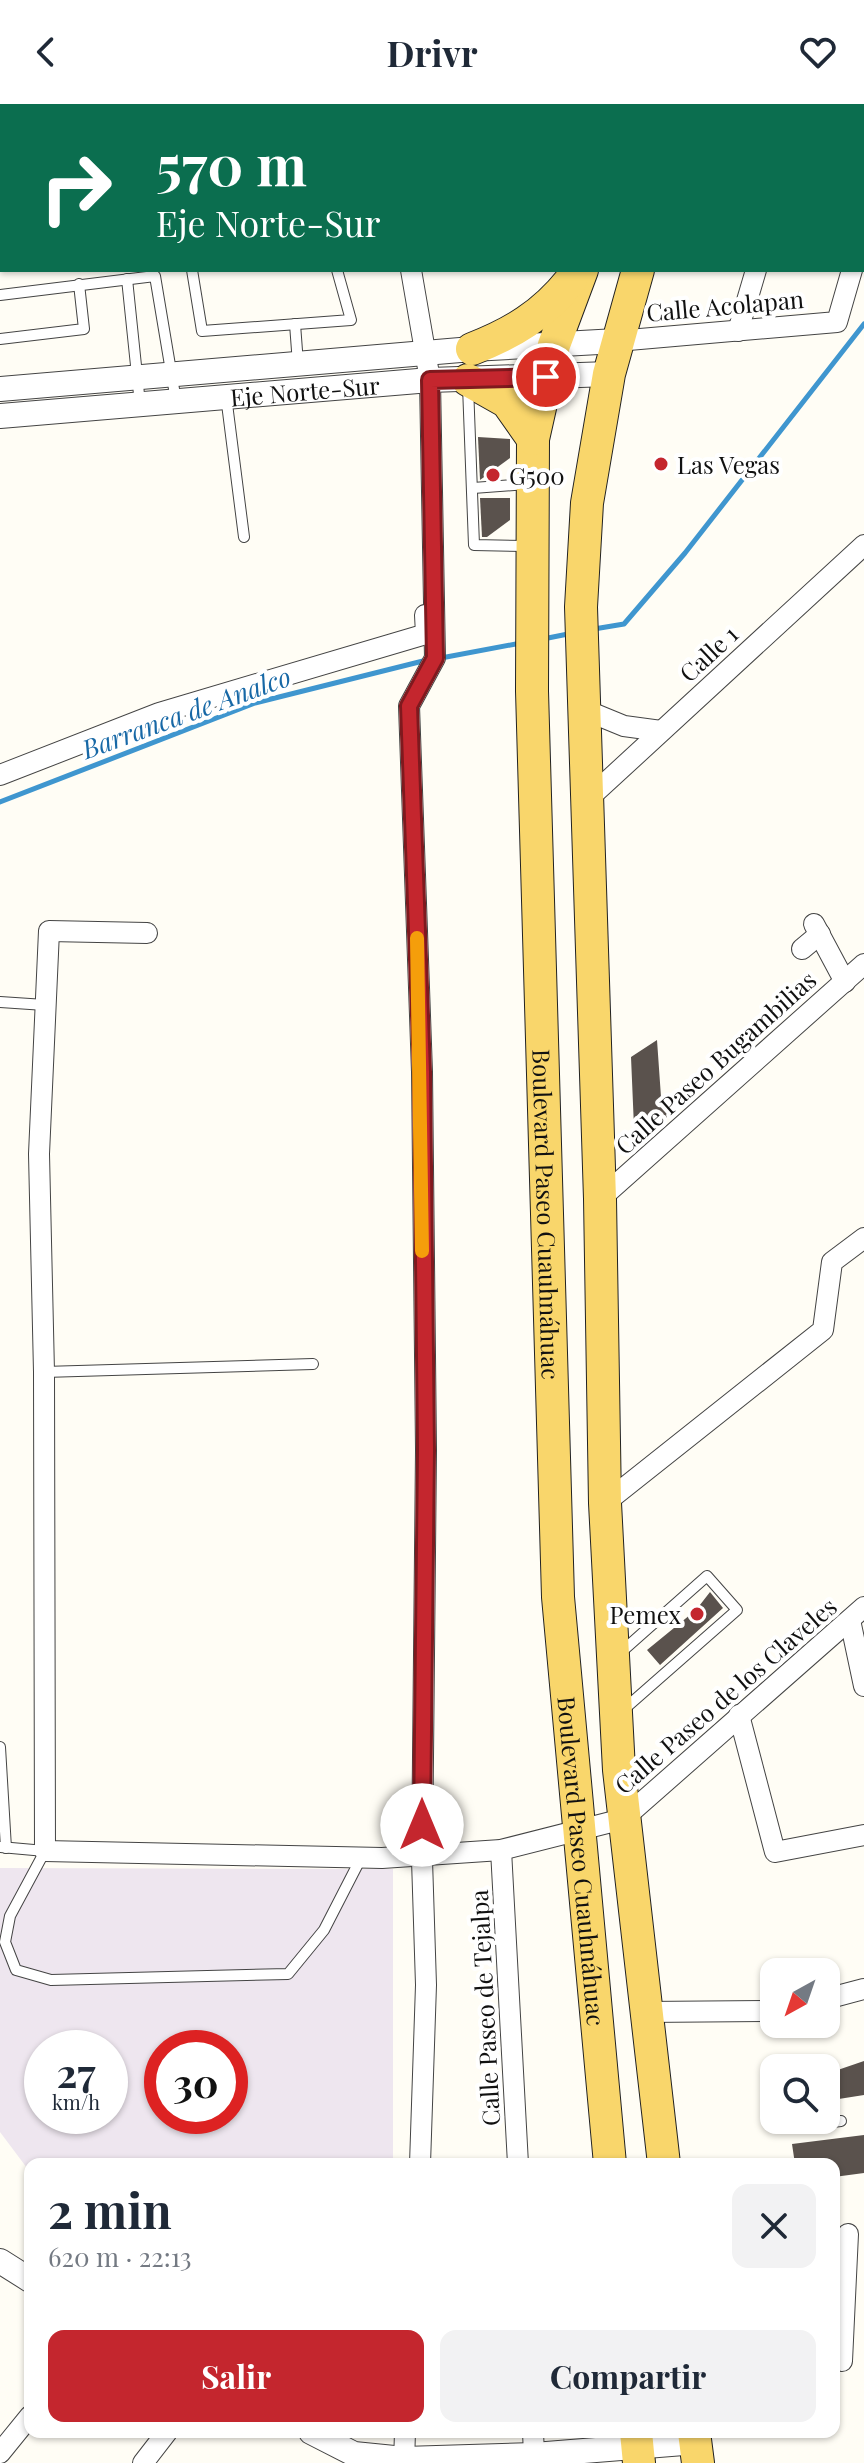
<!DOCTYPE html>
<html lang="es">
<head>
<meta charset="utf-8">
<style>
	:root { --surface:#fff; --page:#f2f2f3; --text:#1f2937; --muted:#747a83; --accent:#c4262e }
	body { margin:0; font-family:"Playfair Display",serif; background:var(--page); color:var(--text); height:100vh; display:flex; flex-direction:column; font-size:30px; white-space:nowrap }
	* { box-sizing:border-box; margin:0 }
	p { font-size:26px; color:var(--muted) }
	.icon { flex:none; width:44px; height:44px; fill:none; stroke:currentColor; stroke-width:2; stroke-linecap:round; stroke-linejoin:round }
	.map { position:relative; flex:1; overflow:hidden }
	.details { position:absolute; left:24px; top:2054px; width:816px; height:280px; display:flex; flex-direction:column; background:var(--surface); border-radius:16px; box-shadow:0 2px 6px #0004 }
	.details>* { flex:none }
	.guide { position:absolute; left:0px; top:0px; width:864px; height:168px; box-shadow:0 2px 6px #0004; background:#0b6e4f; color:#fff; overflow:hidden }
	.needle { width:52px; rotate:220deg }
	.buttons { position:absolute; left:760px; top:1854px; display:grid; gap:16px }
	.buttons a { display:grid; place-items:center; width:80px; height:80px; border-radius:16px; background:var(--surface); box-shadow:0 2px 6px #0004; font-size:40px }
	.speed { position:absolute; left:24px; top:1926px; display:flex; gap:16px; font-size:40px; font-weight:700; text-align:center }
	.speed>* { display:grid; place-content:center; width:104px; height:104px; border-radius:50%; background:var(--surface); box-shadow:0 2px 6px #0004; line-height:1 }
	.speed small { font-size:20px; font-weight:400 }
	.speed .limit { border:12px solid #d22; background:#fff; color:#111 }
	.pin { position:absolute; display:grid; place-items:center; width:68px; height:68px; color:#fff; margin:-34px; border:4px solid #fff; border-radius:50%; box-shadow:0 2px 8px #0007 }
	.me { position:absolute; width:88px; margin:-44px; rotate:0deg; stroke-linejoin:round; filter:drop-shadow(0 0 6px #0008) }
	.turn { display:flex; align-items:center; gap:28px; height:168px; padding:0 24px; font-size:36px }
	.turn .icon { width:104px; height:104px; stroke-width:2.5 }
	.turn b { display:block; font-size:56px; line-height:68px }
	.round { display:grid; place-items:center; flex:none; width:84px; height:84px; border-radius:16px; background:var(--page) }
	.headline { display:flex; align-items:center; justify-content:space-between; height:136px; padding:0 24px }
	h1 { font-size:48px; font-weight:700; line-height:60px }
	.primary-button { display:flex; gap:16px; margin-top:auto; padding:16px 24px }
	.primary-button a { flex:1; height:92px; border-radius:16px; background:var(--accent); color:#fff; font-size:32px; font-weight:700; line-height:92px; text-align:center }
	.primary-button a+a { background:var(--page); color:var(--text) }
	header { display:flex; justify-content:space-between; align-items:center; height:104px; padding:0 24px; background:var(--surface); font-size:36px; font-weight:700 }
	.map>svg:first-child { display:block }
	.industrial { fill:#eee6ef; fill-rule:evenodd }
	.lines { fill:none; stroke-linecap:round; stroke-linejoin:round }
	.stream { stroke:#3f96cf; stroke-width:5 }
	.building { fill:#5a524d }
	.service-casing { stroke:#444; stroke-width:12 }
	.minor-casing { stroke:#444; stroke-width:22 }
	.tertiary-casing { stroke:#444; stroke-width:26 }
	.primary-casing { stroke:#222; stroke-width:34 }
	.service { stroke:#fff; stroke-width:10 }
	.minor { stroke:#fff; stroke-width:20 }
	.tertiary { stroke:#fff; stroke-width:24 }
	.primary { stroke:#f9d66b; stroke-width:32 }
	.route-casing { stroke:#7f191e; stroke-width:20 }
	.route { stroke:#c4262e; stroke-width:14 }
	.slow { stroke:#f59e0b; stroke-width:14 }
	.poi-dot { fill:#c4262e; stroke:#fff; stroke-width:3 }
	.labels { text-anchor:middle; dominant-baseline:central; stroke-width:8; stroke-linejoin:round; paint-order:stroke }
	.street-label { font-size:24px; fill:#111; stroke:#fff }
	.poi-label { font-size:24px; fill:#111; stroke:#fff; text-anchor:start }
	.water-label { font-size:26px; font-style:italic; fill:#1768a6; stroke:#fff }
</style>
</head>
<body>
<header><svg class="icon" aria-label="back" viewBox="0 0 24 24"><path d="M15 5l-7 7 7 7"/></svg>Drivr<svg class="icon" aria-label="heart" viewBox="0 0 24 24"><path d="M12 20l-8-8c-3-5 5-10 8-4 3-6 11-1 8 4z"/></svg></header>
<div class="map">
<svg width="864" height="2359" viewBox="0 0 864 2359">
	<rect width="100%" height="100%" fill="#fffdf5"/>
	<path class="industrial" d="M0 1764 393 1765V2060H30V2068L0 2028ZM42 1944H110V2012H42ZM162 1944H230V2012H162Z"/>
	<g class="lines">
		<g class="stream">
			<path d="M594 525 624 520 685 449 864 220"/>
			<path d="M543 535 573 529"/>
			<path d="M441 554 521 539"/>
			<path d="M0 698 255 599 427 556"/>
		</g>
	</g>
	<g class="building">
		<path d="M478 333 510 335V354L480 376Z"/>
		<path d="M480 394H510V416L487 433H482Z"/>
		<path d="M657 936 661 993 669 1011 635 1047 631 953Z"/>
		<path d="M710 1488 723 1504 660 1561 647 1546 696 1506Z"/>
		<path d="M864 1957V1991L826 1997V1970Z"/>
		<path d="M864 2031V2069L834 2073V2060H795L792 2040Z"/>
	</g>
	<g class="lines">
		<defs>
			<g id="service">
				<path d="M120 0 121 2"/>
				<path d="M247 0 248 2"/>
				<path d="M192 166 202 227 351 216 337 166"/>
				<path d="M127 175 140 300"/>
				<path d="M0 191 155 172 176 297"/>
				<path d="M295 220 298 260"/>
				<path d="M0 235 84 225 79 180"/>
				<path d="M468 282 474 441 527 442"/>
				<path d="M226 292 244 433"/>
				<path d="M473 384 527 380"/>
				<path d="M0 898 45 901"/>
				<path d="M44 1268 313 1260"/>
				<path d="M619 1550 707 1472 737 1506 622 1607"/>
				<path d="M0 1643 6 1744"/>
				<path d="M0 1743 45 1747 10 1812 5 1838 16 1866 51 1876 288 1870 324 1826 361 1754"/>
				<path d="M783 2024 841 2017"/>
			</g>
			<g id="minor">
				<path d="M333 0 335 2"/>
				<path d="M803 2V0"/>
				<path d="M862 128 864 121"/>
				<path d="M411 166 430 276 435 554 409 602 422 968 426 1346 422 1756 426 1881 420 2060"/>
				<path d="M738 227 756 166"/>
				<path d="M617 237 837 218 852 166"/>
				<path d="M585 606 624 622 661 627"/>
				<path d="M0 671 159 609 426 530 425 511"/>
				<path d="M588 695 864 441"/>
				<path d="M814 820 845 878"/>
				<path d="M147 829 49 827 39 1050 44 1268 45 1747 382 1754 501 1746 623 1715 864 1503"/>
				<path d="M802 845 820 830"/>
				<path d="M600 1095 864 860"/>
				<path d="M605 1399 823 1226 832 1158 864 1134"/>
				<path d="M850 1516 864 1582"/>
				<path d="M739 1611 775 1748 864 1731"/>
				<path d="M501 1746 518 2060"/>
				<path d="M826 1895 864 1885"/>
				<path d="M645 1908 774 1907"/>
				<path d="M842 2257 848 2130"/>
				<path d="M533 2328 534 2351"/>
				<path d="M0 2349 30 2312"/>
				<path d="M143 2359 167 2328"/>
				<path d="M404 2359 405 2328"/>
			</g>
			<g id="tertiary">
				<path d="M0 285 472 245 617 237"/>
				<path id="s1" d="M0 312 430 276 609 270"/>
				<path d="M0 2157 30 2176"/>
				<path d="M311 2328 354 2350 404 2355 534 2351 696 2338"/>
			</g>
			<g id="primary">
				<path d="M639 2 640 0"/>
				<path d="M702 2 703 0"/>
				<path id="s2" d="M582 166 554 241 533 335 532 587 558 1493 610 2060"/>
				<path d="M638 166 609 270 587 399 581 503 600 1095 605 1399 619 1666 664 2060"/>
				<path d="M472 245C513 229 543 211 571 176"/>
				<path d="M468 276 507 298 533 335"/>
				<path d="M636 2328 639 2359"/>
				<path d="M694 2328 698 2359"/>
			</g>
		</defs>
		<use href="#service" class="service-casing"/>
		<use href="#minor" class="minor-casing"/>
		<use href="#tertiary" class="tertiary-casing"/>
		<use href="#primary" class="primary-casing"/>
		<use href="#service" class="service"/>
		<use href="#minor" class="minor"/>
		<use href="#tertiary" class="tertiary"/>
		<use href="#primary" class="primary"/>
	</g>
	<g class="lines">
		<defs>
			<path id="route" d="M422 1721 426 1346 422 968 409 602 435 554 430 276 546 273"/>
		</defs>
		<use href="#route" class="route-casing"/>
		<use href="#route" class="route"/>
		<path class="slow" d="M417 834 422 1147"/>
	</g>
	<g class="poi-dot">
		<circle cx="661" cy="360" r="8"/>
		<circle cx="493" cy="371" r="8"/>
		<circle cx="697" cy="1510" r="8"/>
	</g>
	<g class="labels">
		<g class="street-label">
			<text transform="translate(725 201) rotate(-5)">Calle Acolapan</text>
			<text stroke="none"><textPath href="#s1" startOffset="306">Eje Norte-Sur</textPath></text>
			<text transform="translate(708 549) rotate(-43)">Calle 1</text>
			<text transform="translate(715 958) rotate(-42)">Calle Paseo Bugambilias</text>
			<text stroke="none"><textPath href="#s2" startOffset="952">Boulevard Paseo Cuauhnáhuac</textPath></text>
			<text transform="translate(725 1591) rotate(-41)">Calle Paseo de los Claveles</text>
			<text stroke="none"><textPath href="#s2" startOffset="1600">Boulevard Paseo Cuauhnáhuac</textPath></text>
			<text transform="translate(484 1904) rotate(-93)">Calle Paseo de Tejalpa</text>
		</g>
		<g class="poi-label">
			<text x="677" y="360">Las Vegas</text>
			<text x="509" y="371">G500</text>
			<text x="681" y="1510" text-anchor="end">Pemex</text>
		</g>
		<g class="water-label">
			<text transform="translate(186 608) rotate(-20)">Barranca de Analco</text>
		</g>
	</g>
</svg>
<div class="buttons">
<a><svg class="needle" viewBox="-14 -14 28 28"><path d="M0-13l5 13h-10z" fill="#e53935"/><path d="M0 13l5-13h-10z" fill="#747a83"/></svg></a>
<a><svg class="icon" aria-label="search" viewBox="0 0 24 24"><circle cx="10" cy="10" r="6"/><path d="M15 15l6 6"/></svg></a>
</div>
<div class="speed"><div>27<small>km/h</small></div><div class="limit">30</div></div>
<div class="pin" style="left:546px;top:273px;background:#d93025"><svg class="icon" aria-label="arrive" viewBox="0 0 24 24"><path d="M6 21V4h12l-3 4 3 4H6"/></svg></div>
<svg class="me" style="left:422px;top:1721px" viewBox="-20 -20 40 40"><circle r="19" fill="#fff"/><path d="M0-13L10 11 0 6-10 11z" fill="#c4262e"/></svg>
<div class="guide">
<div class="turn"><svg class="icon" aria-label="right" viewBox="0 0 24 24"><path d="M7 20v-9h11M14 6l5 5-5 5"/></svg><div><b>570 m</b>Eje Norte-Sur</div></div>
</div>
<section class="details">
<div class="headline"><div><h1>2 min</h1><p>620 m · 22:13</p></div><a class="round"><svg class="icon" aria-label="close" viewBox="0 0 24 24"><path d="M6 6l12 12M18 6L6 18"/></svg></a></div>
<div class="primary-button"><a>Salir</a><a>Compartir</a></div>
</section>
</div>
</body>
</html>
